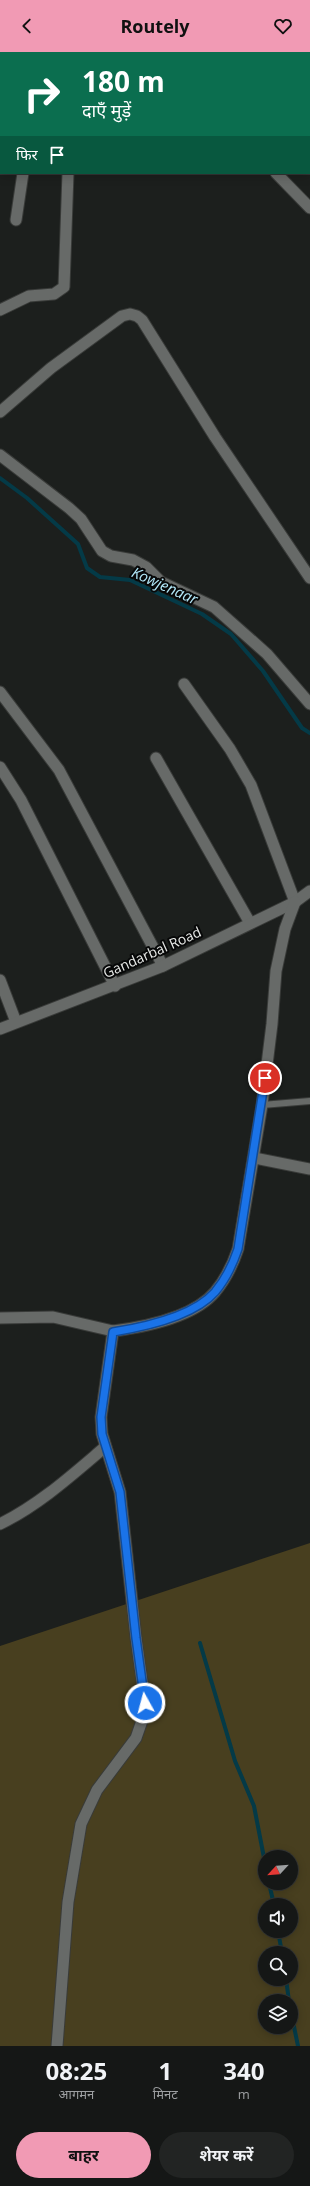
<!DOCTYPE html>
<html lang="hi">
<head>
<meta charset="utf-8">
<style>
	:root { --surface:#151716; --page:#222423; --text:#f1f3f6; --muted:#9d9fa1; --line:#343635; --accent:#f19ab4 }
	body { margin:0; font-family:"Open Sans","Noto Sans Devanagari",sans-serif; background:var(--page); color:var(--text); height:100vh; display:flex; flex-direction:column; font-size:15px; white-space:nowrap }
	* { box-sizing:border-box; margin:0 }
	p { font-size:13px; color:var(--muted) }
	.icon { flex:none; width:22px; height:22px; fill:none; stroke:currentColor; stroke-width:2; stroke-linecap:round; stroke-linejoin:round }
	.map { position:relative; height:1994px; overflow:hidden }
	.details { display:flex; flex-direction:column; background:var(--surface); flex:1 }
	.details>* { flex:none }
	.hud { position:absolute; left:0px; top:0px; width:310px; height:122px; box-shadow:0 2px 10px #0003,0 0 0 1px var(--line); background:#0b6e4f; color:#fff; overflow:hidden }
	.needle { width:26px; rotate:244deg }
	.controls { position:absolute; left:258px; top:1798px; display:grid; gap:8px }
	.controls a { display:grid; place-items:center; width:40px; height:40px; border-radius:50%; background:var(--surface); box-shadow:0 2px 10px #0003,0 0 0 1px var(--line); font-size:20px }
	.pin { position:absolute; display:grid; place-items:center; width:34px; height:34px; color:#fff; margin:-17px; border:2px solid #fff; border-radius:50%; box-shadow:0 1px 4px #0007 }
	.me { position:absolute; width:44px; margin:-22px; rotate:353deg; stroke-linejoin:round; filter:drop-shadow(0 0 3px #0008) }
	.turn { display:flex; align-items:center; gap:14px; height:84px; padding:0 16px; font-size:18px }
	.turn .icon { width:52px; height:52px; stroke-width:2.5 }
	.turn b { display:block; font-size:28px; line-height:34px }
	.then { display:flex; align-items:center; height:38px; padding:0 16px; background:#0003; gap:8px; font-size:15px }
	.eta { display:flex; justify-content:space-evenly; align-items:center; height:68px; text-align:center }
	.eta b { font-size:24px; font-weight:700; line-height:28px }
	.action { display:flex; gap:8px; margin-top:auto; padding:8px 16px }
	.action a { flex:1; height:46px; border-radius:24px; background:var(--accent); color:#111; font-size:16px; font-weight:700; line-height:46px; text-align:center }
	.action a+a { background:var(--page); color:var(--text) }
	header { display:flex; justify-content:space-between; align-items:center; height:52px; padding:0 16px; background:var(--accent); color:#111; font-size:18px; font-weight:700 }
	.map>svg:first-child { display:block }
	.green { fill:#483f1f; fill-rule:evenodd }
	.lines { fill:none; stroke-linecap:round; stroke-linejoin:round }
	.stream { stroke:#043a47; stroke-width:4 }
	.service-casing { stroke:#393b39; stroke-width:8 }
	.minor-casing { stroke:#393b39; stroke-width:13 }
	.tertiary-casing { stroke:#393b39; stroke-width:13 }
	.trunk-casing { stroke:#393b39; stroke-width:13 }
	.service { stroke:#676a68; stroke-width:6 }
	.minor { stroke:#676a68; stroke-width:11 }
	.tertiary { stroke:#676a68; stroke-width:11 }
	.trunk { stroke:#52a7a0; stroke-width:11 }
	.route-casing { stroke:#114b97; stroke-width:10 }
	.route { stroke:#1a73e8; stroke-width:7 }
	.labels { text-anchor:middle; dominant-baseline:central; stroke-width:4; stroke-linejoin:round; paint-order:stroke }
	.street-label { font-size:14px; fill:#e9ebe9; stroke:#070808 }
	.water-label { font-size:15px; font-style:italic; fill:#b3e9fa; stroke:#070808 }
</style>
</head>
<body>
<header><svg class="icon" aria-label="back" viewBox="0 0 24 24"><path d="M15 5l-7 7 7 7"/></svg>Routely<svg class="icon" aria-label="heart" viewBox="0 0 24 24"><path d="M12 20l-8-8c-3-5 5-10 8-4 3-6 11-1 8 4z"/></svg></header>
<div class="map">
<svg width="310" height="1994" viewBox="0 0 310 1994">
	<rect width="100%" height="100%" fill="#1c1f1d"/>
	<path class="green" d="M310 1491V1994H0V1594ZM265 1805H291V1831H265ZM265 1853H291V1879H265ZM265 1901H291V1927H265ZM265 1949H291V1975H265Z"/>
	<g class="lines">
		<g class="stream">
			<path d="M0 426 27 446 78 492 87 516 100 525 130 528 202 562 231 582 263 619 302 676 310 681"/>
			<path d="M200 1591 235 1709 254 1754 265 1811"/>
			<path d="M269 1831 274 1853"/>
			<path d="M278 1879 282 1901"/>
			<path d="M286 1927 289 1949"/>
			<path d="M291 1960 298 1994"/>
		</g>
		<defs>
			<path id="service" d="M262 1053 310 1049"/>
			<g id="minor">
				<path d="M131 0V1"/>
				<path d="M186 0 187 1"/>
				<path d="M276 121 310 156"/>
				<path d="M16 168 23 121"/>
				<path d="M0 258 29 244 54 242 64 235 68 121"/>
				<path d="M0 360 51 316 122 264 130 262 137 264 142 268 215 385 310 526"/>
				<path d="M0 403 69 456 81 467 102 499 111 504 133 508 146 515 161 530 214 555 267 602 310 652"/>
				<path d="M184 632 230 697 251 733 295 850"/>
				<path d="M0 640 59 718 163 914"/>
				<path d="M156 706 250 871"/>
				<path d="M0 715 21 748 115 934"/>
				<path d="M0 928 16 970"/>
				<path d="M254 1106 310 1117"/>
				<path d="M0 1266 53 1265 113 1279"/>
				<path d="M0 1472C39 1453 72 1423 105 1395"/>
			</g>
			<g id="tertiary">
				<path d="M0 977 163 914 295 850 310 839"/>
				<path d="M57 1994 68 1850 81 1772 97 1738 136 1686 144 1663 145 1651 136 1586 120 1440 102 1382 101 1365 113 1279C144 1275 193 1266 215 1240 225 1228 233 1212 238 1197L262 1053 272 972 276 919 285 877 295 850"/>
			</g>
			<g id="trunk">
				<path d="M41 1 43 0"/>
				<path d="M80 1 83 0"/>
				<path d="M0 21H1"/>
				<path d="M0 40H1"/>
			</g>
		</defs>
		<use href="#service" class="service-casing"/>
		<use href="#minor" class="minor-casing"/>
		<use href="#tertiary" class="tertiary-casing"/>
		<use href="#trunk" class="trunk-casing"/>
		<use href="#service" class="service"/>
		<use href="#minor" class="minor"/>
		<use href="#tertiary" class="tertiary"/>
		<use href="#trunk" class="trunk"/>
	</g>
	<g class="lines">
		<defs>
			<path id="route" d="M145 1651 136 1586 120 1440 102 1382 101 1365 113 1280C144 1275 193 1265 215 1240 225 1228 233 1212 238 1197L265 1026"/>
		</defs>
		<use href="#route" class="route-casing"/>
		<use href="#route" class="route"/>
	</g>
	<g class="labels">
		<g class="street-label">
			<text transform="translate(152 900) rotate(-24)">Gandarbal Road</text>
		</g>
		<g class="water-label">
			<text transform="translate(165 533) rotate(24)">Kowjenaar</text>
		</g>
	</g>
</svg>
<div class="controls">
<a><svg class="needle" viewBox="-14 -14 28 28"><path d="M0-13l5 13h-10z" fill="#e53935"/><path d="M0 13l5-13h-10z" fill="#9d9fa1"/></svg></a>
<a><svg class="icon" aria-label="sound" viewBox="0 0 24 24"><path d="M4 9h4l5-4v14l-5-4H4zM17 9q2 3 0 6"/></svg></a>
<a><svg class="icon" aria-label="search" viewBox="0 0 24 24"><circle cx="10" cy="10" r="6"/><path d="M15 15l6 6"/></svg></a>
<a><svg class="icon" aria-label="layers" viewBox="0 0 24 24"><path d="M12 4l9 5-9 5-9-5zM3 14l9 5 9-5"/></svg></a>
</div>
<div class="pin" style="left:265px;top:1026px;background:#d93025"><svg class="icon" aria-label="arrive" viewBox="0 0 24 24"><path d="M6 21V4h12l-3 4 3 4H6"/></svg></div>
<svg class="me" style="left:145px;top:1651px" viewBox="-20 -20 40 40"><circle r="17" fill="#1a73e8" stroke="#fff" stroke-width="3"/><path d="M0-11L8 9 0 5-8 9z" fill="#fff"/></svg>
<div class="hud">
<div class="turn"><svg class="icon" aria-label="right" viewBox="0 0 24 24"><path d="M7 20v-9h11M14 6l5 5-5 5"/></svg><div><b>180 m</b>दाएँ मुड़ें</div></div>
<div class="then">फिर<svg class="icon" aria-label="arrive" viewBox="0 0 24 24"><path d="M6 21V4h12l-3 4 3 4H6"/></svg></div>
</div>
</div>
<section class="details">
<div class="eta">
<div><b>08:25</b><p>आगमन</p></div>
<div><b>1</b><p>मिनट</p></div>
<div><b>340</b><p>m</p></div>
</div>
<div class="action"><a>बाहर</a><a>शेयर करें</a></div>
</section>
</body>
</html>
